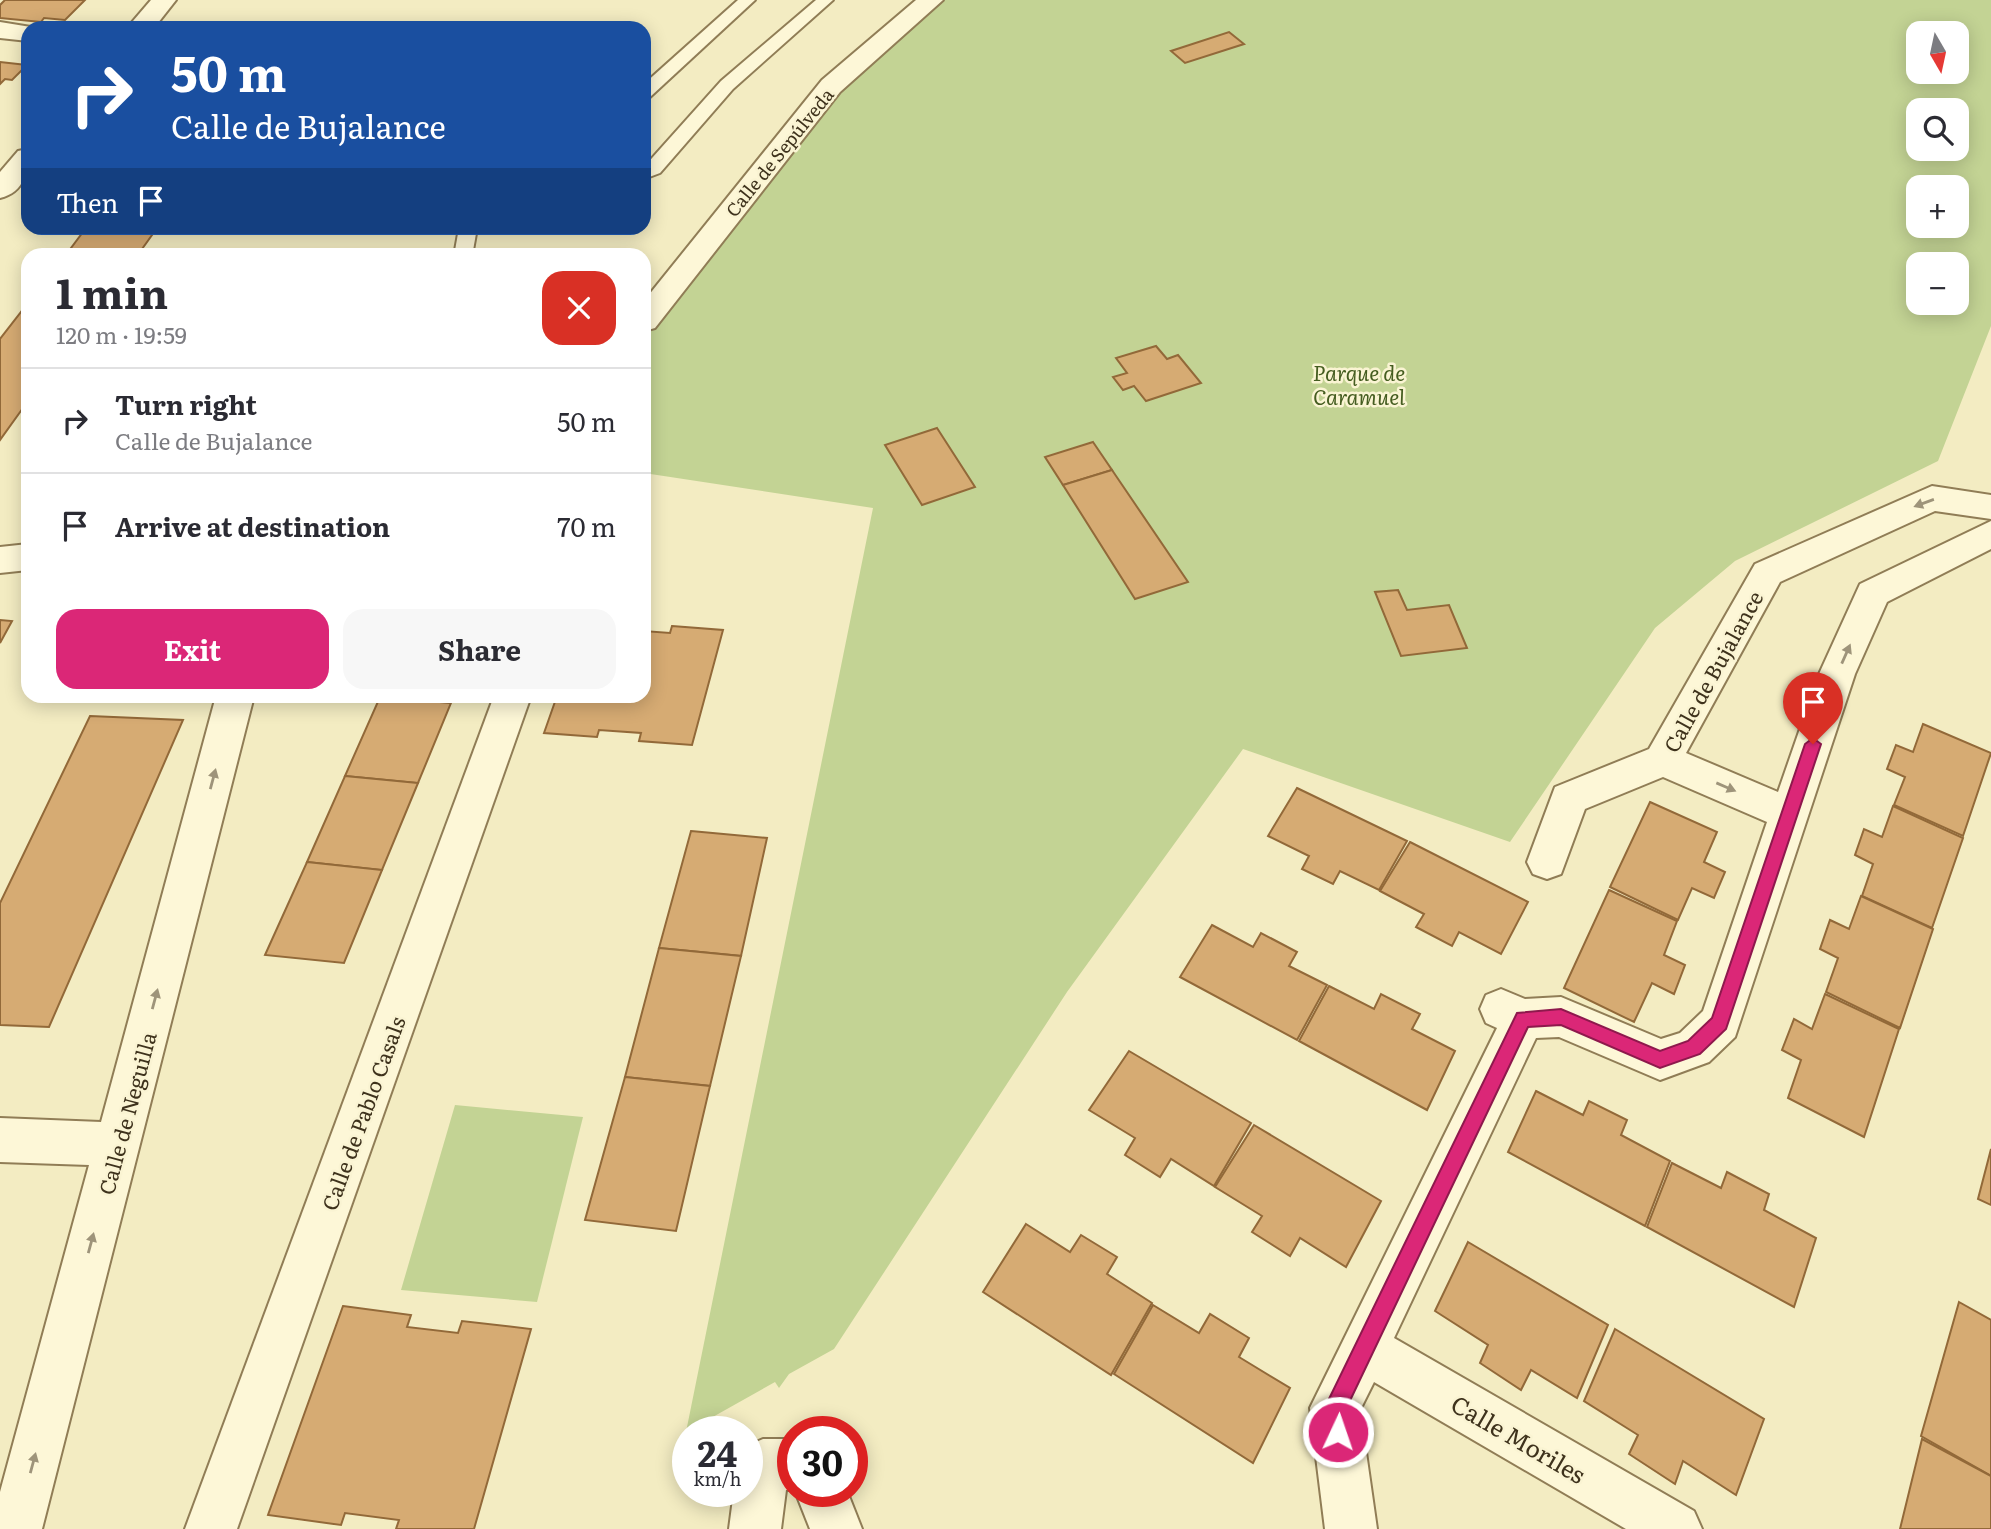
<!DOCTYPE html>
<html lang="en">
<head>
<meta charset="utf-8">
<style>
	:root { --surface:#fff; --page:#f7f7f7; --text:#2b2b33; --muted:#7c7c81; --line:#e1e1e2; --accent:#db2777 }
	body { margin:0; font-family:Literata,serif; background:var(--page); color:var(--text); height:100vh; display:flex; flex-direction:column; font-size:26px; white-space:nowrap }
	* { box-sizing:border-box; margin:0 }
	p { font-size:23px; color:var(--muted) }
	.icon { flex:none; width:38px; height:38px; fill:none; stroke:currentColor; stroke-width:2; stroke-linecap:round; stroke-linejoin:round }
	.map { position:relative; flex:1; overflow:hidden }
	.drawer { position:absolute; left:21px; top:248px; width:630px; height:455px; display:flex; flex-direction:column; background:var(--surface); border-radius:21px; box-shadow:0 4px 18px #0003 }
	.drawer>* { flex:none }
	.guide { position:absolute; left:21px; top:21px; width:630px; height:214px; border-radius:21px; box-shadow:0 4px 18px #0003; background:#1a4fa0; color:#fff; overflow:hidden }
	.needle { width:46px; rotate:171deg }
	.buttons { position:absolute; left:1906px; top:21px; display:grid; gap:14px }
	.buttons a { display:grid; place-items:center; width:63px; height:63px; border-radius:14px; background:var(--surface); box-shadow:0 4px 18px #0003; font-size:35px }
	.speed { position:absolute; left:672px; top:1416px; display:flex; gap:14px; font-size:35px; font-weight:700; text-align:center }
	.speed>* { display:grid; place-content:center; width:91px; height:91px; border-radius:50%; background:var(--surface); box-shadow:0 4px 18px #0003; line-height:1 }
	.speed small { font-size:18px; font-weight:400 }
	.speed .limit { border:10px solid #d22; background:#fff; color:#111 }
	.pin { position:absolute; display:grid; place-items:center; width:60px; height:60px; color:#fff; margin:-72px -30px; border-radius:50% 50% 50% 0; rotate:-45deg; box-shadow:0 0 7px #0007 }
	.pin .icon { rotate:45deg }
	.me { position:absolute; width:77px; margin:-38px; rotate:3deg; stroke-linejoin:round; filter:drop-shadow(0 0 5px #0008) }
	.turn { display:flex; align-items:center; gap:24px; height:147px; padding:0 35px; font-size:32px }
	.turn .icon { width:91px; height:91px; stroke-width:2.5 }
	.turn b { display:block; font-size:49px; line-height:60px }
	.then { display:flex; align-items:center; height:66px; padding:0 35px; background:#0003; gap:14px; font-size:26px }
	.round { display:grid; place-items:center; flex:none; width:74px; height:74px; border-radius:21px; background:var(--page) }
	.headline { display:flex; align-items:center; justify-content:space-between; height:119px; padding:0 35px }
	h1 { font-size:42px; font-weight:700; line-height:52px }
	.cta { display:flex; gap:14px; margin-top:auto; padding:14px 35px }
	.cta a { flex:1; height:80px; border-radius:21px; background:var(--accent); color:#fff; font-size:28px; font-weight:700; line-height:80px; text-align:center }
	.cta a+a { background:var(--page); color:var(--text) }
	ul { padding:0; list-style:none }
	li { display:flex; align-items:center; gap:21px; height:105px; padding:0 35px; border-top:2px solid var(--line) }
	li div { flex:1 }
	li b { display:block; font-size:26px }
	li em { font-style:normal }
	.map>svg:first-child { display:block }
	.green { fill:#c3d394; fill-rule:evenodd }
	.building { fill:#d6ab73; stroke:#926939; stroke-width:2 }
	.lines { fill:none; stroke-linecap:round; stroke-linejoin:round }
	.service-casing { stroke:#907d56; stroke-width:4 }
	.minor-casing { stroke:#907d56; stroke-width:4 }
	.tertiary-casing { stroke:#907d56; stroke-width:4 }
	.service { fill:#fdf7d7; fill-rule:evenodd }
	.minor { fill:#fdf7d7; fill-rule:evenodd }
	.tertiary { fill:#fdf7d7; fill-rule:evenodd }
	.oneway { fill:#9e947a }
	.route { fill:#db2777; stroke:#8e194d; stroke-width:2 }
	.labels { text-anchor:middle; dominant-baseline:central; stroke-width:5; stroke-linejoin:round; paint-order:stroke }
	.far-street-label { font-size:18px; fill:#3e321c; stroke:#faf4d3 }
	.park-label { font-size:21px; font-style:italic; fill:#455d20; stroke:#faf4d3 }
	.street-label { font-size:21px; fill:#3e321c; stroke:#faf4d3 }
	.near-street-label { font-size:24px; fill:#3e321c; stroke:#faf4d3 }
</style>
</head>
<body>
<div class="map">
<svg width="1991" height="1529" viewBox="0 0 1991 1529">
	<rect width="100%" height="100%" fill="#f3ecc2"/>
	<g class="green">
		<path d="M931 0H1991V326L1938 461 1735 561 1655 628 1510 842 1243 749 1067 992 834 1349 789 1374 779 1388 775 1382 686 1432 873 508 644 473V322L809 113ZM1918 33H1956V72H1918ZM1918 110H1956V149H1918ZM1918 187H1956V226H1918ZM1918 264H1956V303H1918Z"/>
		<path d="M455 1105 583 1117 537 1302 401 1290Z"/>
	</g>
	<g class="building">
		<path d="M5 0H85L65 20 44 18 41 22 0 18V5Z"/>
		<path d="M1229 32 1244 44 1185 63 1171 51Z"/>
		<path d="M0 62 27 65 12 80 5 79 0 84Z"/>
		<path d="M86 228H157L137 256H65Z"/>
		<path d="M28 303V401L0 440V339Z"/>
		<path d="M1156 346 1167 359 1178 355 1201 383 1146 401 1134 386 1123 390 1113 377 1127 373 1116 358Z"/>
		<path d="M937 428 975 487 922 505 885 445Z"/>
		<path d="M1093 442 1112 470 1063 485 1045 457Z"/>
		<path d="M1112 470 1188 582 1135 599 1063 485Z"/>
		<path d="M1398 590 1407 610 1449 605 1467 648 1401 656 1375 592Z"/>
		<path d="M0 620 12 621 0 643Z"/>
		<path d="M672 626 723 630 692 745 639 741 641 733 599 730 597 737 544 733 557 696H644V631L670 633Z"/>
		<path d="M380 697 451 703 418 783 345 776Z"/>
		<path d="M90 716 183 720 49 1027 0 1025V903Z"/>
		<path d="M1923 724 1991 753 1963 836 1894 805 1905 777 1887 769 1896 745 1913 752Z"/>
		<path d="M345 776 418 783 382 870 307 862Z"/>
		<path d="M1297 788 1407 841 1379 890 1340 871 1333 884 1302 869 1309 856 1268 836Z"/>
		<path d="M1650 802 1717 832 1704 862 1725 872 1714 898 1692 888 1678 920 1610 887Z"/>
		<path d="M1893 806 1963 838 1932 928 1862 896 1873 864 1855 855 1864 829 1882 837Z"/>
		<path d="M691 831 767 838 741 956 659 948Z"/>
		<path d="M1410 842 1528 902 1501 954 1459 932 1452 946 1416 927 1424 914 1380 891Z"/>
		<path d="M307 862 382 870 344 963 265 955Z"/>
		<path d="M1609 890 1677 921 1664 955 1685 965 1674 994 1652 983 1634 1022 1564 988Z"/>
		<path d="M1861 896 1933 929 1900 1028 1826 992 1838 958 1820 949 1830 920 1849 929Z"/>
		<path d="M1212 925 1253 947 1261 933 1297 952 1289 966 1327 985 1297 1040 1180 977Z"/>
		<path d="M659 948 741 956 710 1086 625 1077Z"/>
		<path d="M1329 986 1374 1009 1381 994 1420 1014 1412 1029 1455 1051 1427 1110 1299 1041Z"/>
		<path d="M1825 994 1899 1029 1864 1137 1788 1098 1801 1060 1782 1050 1794 1019 1812 1029Z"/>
		<path d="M1129 1051 1251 1123 1214 1186 1171 1159 1160 1177 1125 1155 1135 1138 1089 1110Z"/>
		<path d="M625 1077 710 1086 676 1231 585 1220Z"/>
		<path d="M1536 1091 1583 1115 1589 1101 1627 1120 1621 1135 1670 1161 1645 1226 1508 1152Z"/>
		<path d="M1254 1125 1381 1201 1346 1267 1300 1238 1290 1256 1252 1232 1262 1216 1215 1187Z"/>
		<path d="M1991 1149V1205L1978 1199Z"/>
		<path d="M1672 1163 1721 1188 1727 1172 1769 1194 1764 1210 1816 1238 1794 1307 1647 1227Z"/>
		<path d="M1026 1224 1070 1252 1081 1235 1117 1257 1107 1274 1152 1303 1111 1375 983 1292Z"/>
		<path d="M1468 1242 1608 1325 1577 1398 1531 1370 1521 1390 1480 1363 1488 1345 1435 1311Z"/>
		<path d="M1959 1302 1991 1320V1476L1921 1436Z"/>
		<path d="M1153 1305 1199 1333 1210 1314 1249 1338 1239 1357 1290 1388 1253 1463 1114 1374Z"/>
		<path d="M343 1306 411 1315 407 1327 458 1333 462 1321 531 1329 474 1529H396L399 1520 345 1513 341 1525 268 1515Z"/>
		<path d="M1615 1329 1764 1419 1736 1495 1683 1461 1675 1484 1629 1454 1638 1435 1584 1401Z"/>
		<path d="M1922 1439 1991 1476V1529H1900Z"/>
	</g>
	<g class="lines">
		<defs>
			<g id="service">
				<path d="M738 0H755L650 97 644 98V84Z"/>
				<path d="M816 0H833L733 89 660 173 644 179V167L721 81Z"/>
				<path d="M459 228H477L472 256H454Z"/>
			</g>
			<g id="minor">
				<path d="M0 22 37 28H28V41L0 38Z"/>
				<path d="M1932 486 1991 495V519L1935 511 1780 582 1686 753 1778 792 1819 674 1860 584 1991 521V549L1887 602 1855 674 1735 1037 1709 1062 1660 1080 1559 1037 1536 1038 1394 1338 1694 1511 1702 1529H1626L1374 1382 1360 1410 1377 1529H1325L1310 1408 1497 1028 1486 1023 1480 1009 1486 995 1501 989 1525 999 1561 997 1661 1039 1680 1033 1703 1011 1767 822 1663 777 1585 809 1561 874 1547 879 1533 874 1527 862 1555 787 1649 749 1755 564Z"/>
				<path d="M216 696H254L42 1529H0V1492L89 1165 0 1162V1118L101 1122Z"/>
				<path d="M494 696H531L237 1529H185Z"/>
				<path d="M763 1439H793V1490H786L781 1529H729L734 1491H747V1446Z"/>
				<path d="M795 1491H847L862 1529H810Z"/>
			</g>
			<g id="tertiary">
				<path d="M151 0H176L154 28H127Z"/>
				<path d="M916 0H943L840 92 655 328 644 331V301L822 80Z"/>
				<path d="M28 149C28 171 25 192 0 198V172L18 151Z"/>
				<path d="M28 544V570L0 573V547Z"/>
			</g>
		</defs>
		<use href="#service" class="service-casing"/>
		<use href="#minor" class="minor-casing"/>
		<use href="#tertiary" class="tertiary-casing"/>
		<use href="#service" class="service"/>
		<use href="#minor" class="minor"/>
		<use href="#tertiary" class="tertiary"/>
	</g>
	<defs><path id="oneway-solid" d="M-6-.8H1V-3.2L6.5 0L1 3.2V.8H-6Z" transform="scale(1.75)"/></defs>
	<g class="oneway">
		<use href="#oneway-solid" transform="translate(1924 503) rotate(160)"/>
		<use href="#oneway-solid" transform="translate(1846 654) rotate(-66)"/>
		<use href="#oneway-solid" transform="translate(213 779) rotate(-75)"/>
		<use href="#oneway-solid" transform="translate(1726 787) rotate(23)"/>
		<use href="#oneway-solid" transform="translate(155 999) rotate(-75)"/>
		<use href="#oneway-solid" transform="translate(91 1243) rotate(-75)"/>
		<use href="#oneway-solid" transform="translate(33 1463) rotate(-75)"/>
	</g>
	<path class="route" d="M1813 738 1821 744 1726 1029 1700 1054 1660 1068 1561 1025 1528 1027 1346 1409 1349 1432 1346 1440 1338 1443 1331 1440 1325 1408 1328 1401 1517 1013 1561 1009 1660 1051 1688 1041 1712 1018 1805 744Z"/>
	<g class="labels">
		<g class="far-street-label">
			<text transform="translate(779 152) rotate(-51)">Calle de Sepúlveda</text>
		</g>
		<g class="park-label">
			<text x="1359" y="371">Parque de<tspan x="1359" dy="24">Caramuel</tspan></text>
		</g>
		<g class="street-label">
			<text transform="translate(1712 671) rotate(-61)">Calle de Bujalance</text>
			<text transform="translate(126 1113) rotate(-75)">Calle de Neguilla</text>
			<text transform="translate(362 1113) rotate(-70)">Calle de Pablo Casals</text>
		</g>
		<g class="near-street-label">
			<text transform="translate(1519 1438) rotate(30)">Calle Moriles</text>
		</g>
	</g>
</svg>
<div class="buttons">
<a><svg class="needle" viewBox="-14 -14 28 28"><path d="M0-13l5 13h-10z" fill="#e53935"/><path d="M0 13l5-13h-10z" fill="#7c7c81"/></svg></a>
<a><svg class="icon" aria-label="search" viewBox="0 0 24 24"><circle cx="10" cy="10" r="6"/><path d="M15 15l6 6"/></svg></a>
<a>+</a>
<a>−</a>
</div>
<div class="speed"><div>24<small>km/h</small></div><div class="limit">30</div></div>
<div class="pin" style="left:1813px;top:744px;background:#d93025"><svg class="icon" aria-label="arrive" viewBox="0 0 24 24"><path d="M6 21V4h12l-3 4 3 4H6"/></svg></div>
<svg class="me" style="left:1338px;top:1432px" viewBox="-20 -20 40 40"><circle r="17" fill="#db2777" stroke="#fff" stroke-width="3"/><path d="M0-11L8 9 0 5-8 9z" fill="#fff"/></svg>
<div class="guide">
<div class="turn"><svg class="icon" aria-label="right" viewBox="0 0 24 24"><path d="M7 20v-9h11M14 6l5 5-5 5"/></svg><div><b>50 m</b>Calle de Bujalance</div></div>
<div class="then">Then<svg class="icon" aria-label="arrive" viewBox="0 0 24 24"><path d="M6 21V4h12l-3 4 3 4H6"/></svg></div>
</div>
<section class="drawer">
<div class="headline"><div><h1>1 min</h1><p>120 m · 19:59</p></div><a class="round" style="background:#d93025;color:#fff"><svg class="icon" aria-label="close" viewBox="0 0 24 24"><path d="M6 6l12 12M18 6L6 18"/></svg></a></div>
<ul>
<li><svg class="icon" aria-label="right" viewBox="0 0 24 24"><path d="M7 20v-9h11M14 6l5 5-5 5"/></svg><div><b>Turn right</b><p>Calle de Bujalance</p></div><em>50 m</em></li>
<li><svg class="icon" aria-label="arrive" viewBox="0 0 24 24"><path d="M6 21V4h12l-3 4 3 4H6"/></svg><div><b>Arrive at destination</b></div><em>70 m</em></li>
</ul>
<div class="cta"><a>Exit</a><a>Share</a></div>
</section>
</div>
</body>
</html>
